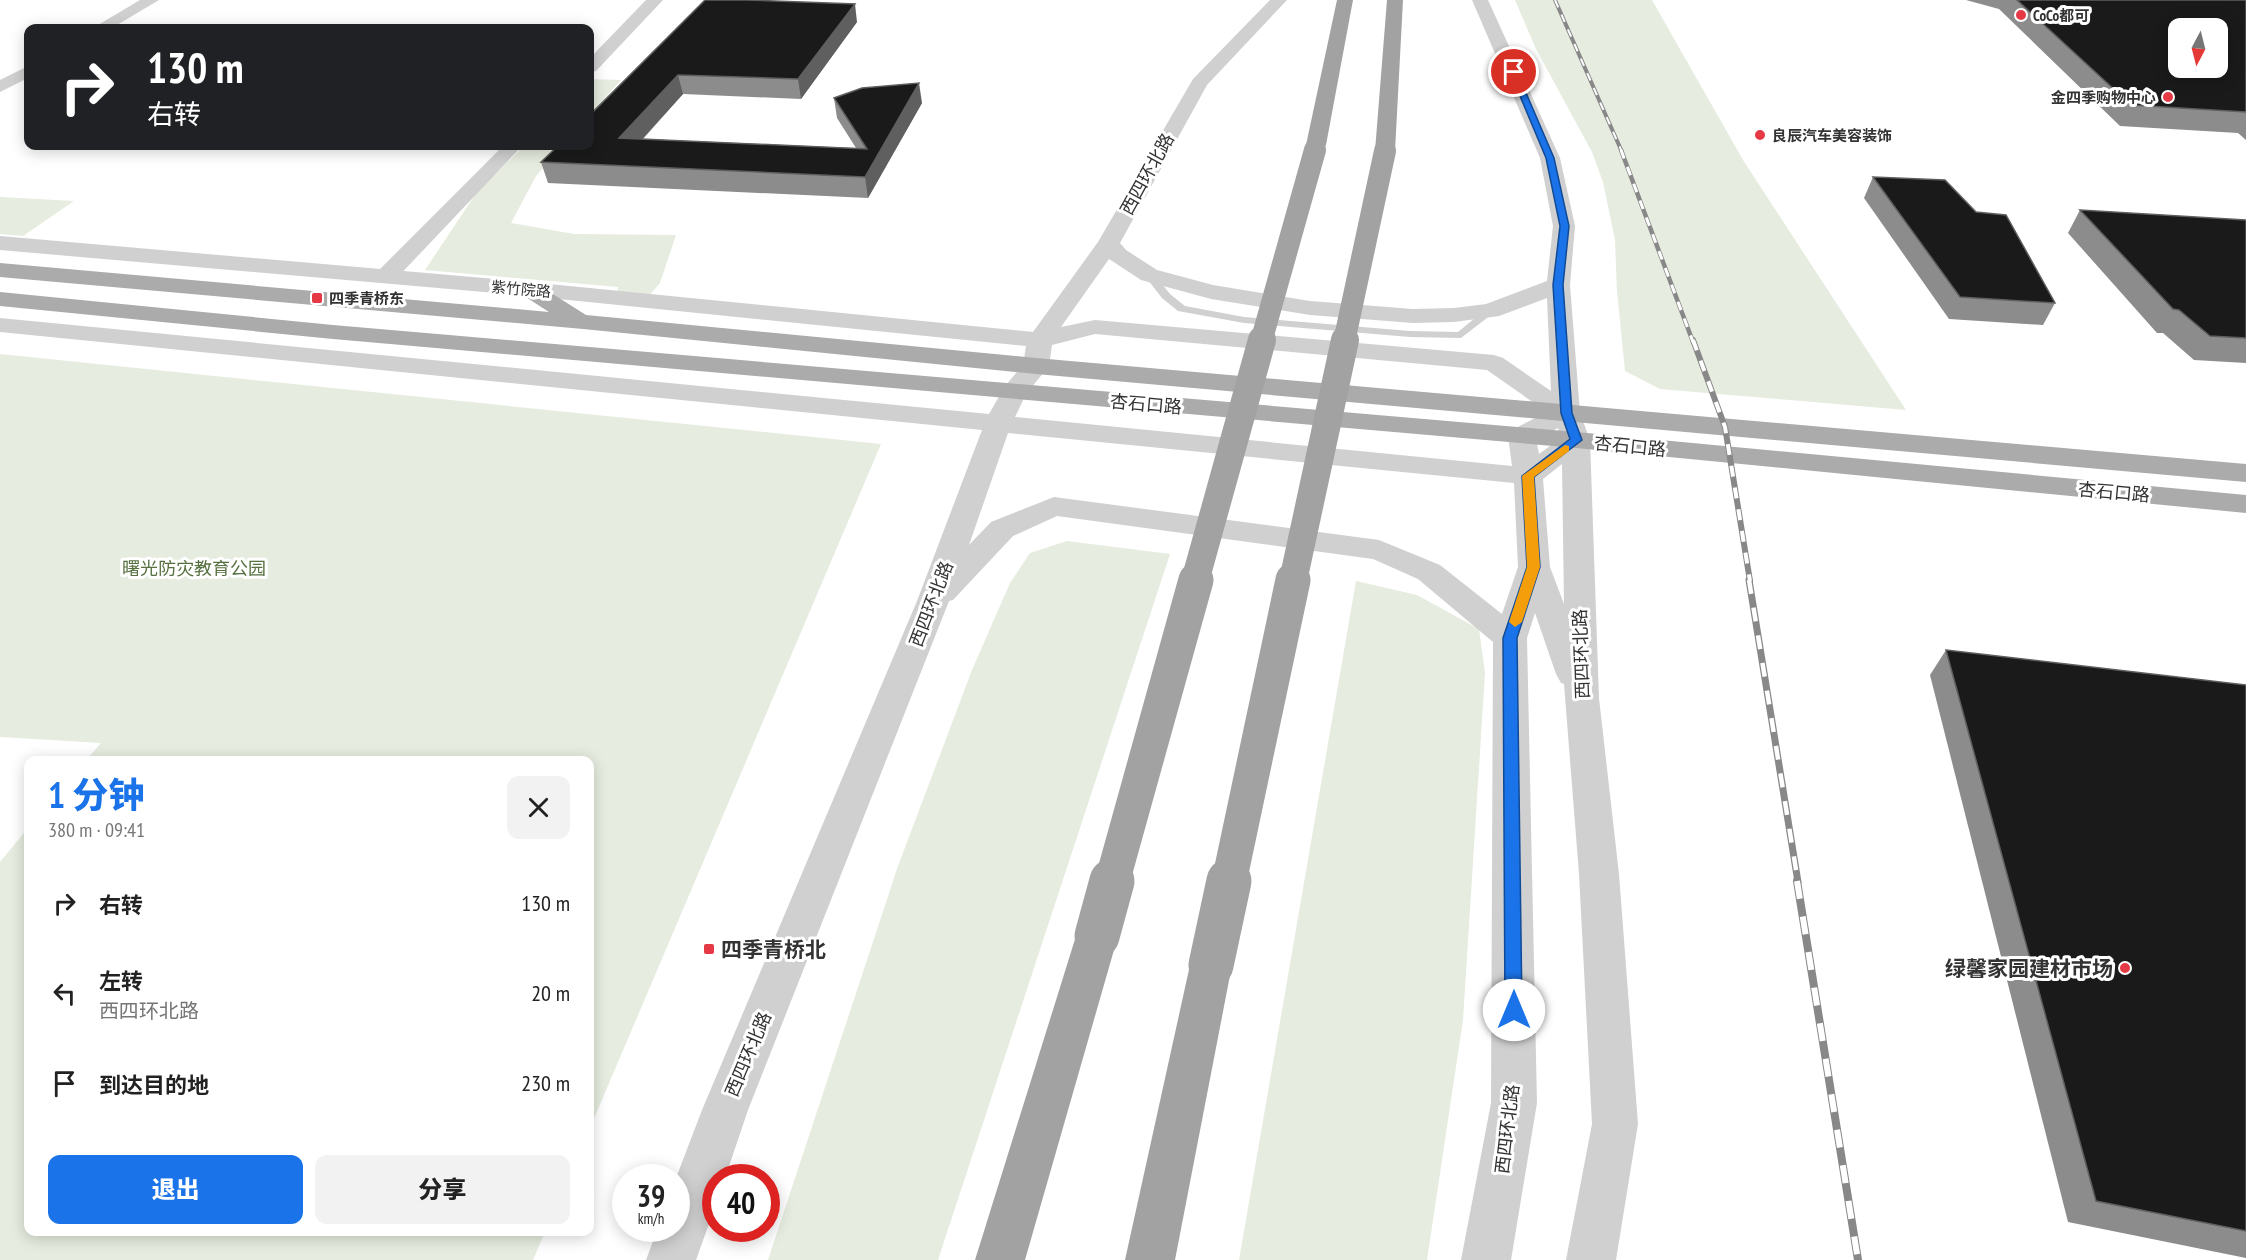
<!DOCTYPE html>
<html lang="zh">
<head>
<meta charset="utf-8">
<style>
	:root { --surface:#fff; --page:#f2f2f2; --text:#222; --muted:#767676; --accent:#1a73e8 }
	body { margin:0; font-family:"PT Sans Narrow","Noto Sans SC",sans-serif; background:var(--page); color:var(--text); height:100vh; display:flex; flex-direction:column; font-size:22px; white-space:nowrap }
	* { box-sizing:border-box; margin:0 }
	p { font-size:20px; color:var(--muted) }
	.icon { flex:none; width:33px; height:33px; fill:none; stroke:currentColor; stroke-width:2; stroke-linecap:round; stroke-linejoin:round }
	.map { position:relative; flex:1; overflow:hidden }
	.side { position:absolute; left:24px; top:756px; width:570px; height:480px; display:flex; flex-direction:column; background:var(--surface); border-radius:12px; box-shadow:0 3px 15px #0003 }
	.side>* { flex:none }
	.banner { position:absolute; left:24px; top:24px; width:570px; height:126px; border-radius:12px; box-shadow:0 3px 15px #0003; background:#202124; color:#fff; overflow:hidden }
	.needle { width:39px; rotate:187deg }
	.tools { position:absolute; left:2168px; top:18px; display:grid; gap:12px }
	.tools a { display:grid; place-items:center; width:60px; height:60px; border-radius:12px; background:var(--surface); box-shadow:0 3px 15px #0003; font-size:30px }
	.speed { position:absolute; left:612px; top:1164px; display:flex; gap:12px; font-size:30px; font-weight:700; text-align:center }
	.speed>* { display:grid; place-content:center; width:78px; height:78px; border-radius:50%; background:var(--surface); box-shadow:0 3px 15px #0003; line-height:1 }
	.speed small { font-size:15px; font-weight:400 }
	.speed .limit { border:9px solid #d22; background:#fff; color:#111 }
	.pin { position:absolute; display:grid; place-items:center; width:51px; height:51px; color:#fff; margin:-26px; border:3px solid #fff; border-radius:50%; box-shadow:0 2px 6px #0007 }
	.me { position:absolute; width:66px; margin:-33px; rotate:0deg; stroke-linejoin:round; filter:drop-shadow(0 0 4px #0008) }
	.turn { display:flex; align-items:center; gap:21px; height:126px; padding:0 24px; font-size:27px }
	.turn .icon { width:78px; height:78px; stroke-width:2.5 }
	.turn b { display:block; font-size:42px; line-height:51px }
	.round { display:grid; place-items:center; flex:none; width:63px; height:63px; border-radius:12px; background:var(--page) }
	.headline { display:flex; align-items:center; justify-content:space-between; height:102px; padding:0 24px }
	h1 { font-size:36px; font-weight:800; line-height:45px; color:var(--accent) }
	.action { display:flex; gap:12px; margin-top:auto; padding:12px 24px }
	.action a { flex:1; height:69px; border-radius:12px; background:var(--accent); color:#fff; font-size:24px; font-weight:800; line-height:69px; text-align:center }
	.action a+a { background:var(--page); color:var(--text) }
	ul { padding:0; list-style:none }
	li { display:flex; align-items:center; gap:18px; height:90px; padding:0 24px }
	li div { flex:1 }
	li b { display:block; font-size:22px }
	li em { font-style:normal }
	.map>svg:first-child { display:block }
	.green { fill:#e6ecdf }
	.lines { fill:none; stroke-linecap:round; stroke-linejoin:round }
	.service { fill:#d0d0d0; fill-rule:evenodd }
	.minor { fill:#d0d0d0; fill-rule:evenodd }
	.tertiary { fill:#d0d0d0; fill-rule:evenodd }
	.primary { fill:#ababab; fill-rule:evenodd }
	.trunk { fill:#a2a2a2; fill-rule:evenodd }
	.rail-far4-casing { stroke:#888; stroke-width:4 }
	.rail-far3-casing { stroke:#888; stroke-width:4.5 }
	.rail-far2-casing { stroke:#888; stroke-width:6 }
	.rail-far1-casing { stroke:#888; stroke-width:7 }
	.rail-casing { stroke:#888; stroke-width:8 }
	.rail-far4 { stroke:#fff; stroke-width:2; stroke-dasharray:8; stroke-linecap:butt }
	.rail-far3 { stroke:#fff; stroke-width:3; stroke-dasharray:9; stroke-linecap:butt }
	.rail-far2 { stroke:#fff; stroke-width:4; stroke-dasharray:11; stroke-linecap:butt }
	.rail-far1 { stroke:#fff; stroke-width:4.5; stroke-dasharray:14; stroke-linecap:butt }
	.rail { stroke:#fff; stroke-width:6; stroke-dasharray:18; stroke-linecap:butt }
	.trunk-bridge-far4 { stroke:#a2a2a2; stroke-width:18 }
	.trunk-bridge-far3 { stroke:#a2a2a2; stroke-width:22 }
	.trunk-bridge-far2 { stroke:#a2a2a2; stroke-width:28 }
	.trunk-bridge-far1 { stroke:#a2a2a2; stroke-width:35 }
	.trunk-bridge { stroke:#a2a2a2; stroke-width:45 }
	.wall { fill:#8c8c8c }
	.shaded-wall { fill:#5f5f5f }
	.building { fill:#1a1a1a; stroke:#5f5f5f; stroke-width:1.5; fill-rule:evenodd }
	.route { fill:#1a73e8; stroke:#114b97; stroke-width:1.5 }
	.slow { fill:#f59e0b }
	.poi-dot { fill:#e63946; stroke:#fff; stroke-width:2 }
	.labels { text-anchor:middle; dominant-baseline:central; stroke-width:6; stroke-linejoin:round; paint-order:stroke }
	.far-poi-label { font-size:15px; font-weight:bold; fill:#333; stroke:#fff; text-anchor:start }
	.far-street-label { font-size:15px; fill:#333; stroke:#fff }
	.street-label { font-size:18px; fill:#333; stroke:#fff }
	.park-label { font-size:18px; fill:#56703f; stroke:#fff }
	.near-poi-label { font-size:21px; font-weight:bold; fill:#333; stroke:#fff; text-anchor:start }
</style>
</head>
<body>
<div class="map">
<svg width="2246" height="1260" viewBox="0 0 2246 1260">
	<rect width="100%" height="100%" fill="#fff"/>
	<g class="green">
		<path d="M1515 0H1652L1743 160 1906 410 1660 389 1625 371 1617 291 1615 240 1603 182 1592 152 1536 49Z"/>
		<path d="M591 79 621 80 590 115V80Z"/>
		<path d="M524 146H563L536 176 511 223 574 234 676 235 660 283 648 297 617 294 618 287 425 270 477 192Z"/>
		<path d="M0 197 74 201 23 236 0 234Z"/>
		<path d="M0 354 881 444 590 1128V760H86L101 743 0 737Z"/>
		<path d="M1067 541 1170 554 938 1260H768L898 866 972 670 1010 583 1030 553Z"/>
		<path d="M1356 581 1417 595 1479 629 1485 673 1463 1020 1427 1260H1239Z"/>
		<path d="M28 828V1232H545L533 1260H0V862Z"/>
	</g>
	<g class="lines">
		<path class="service" d="M1149 272 1153 273 1170 294 1185 306 1244 317 1410 331 1458 332 1486 309H1494L1496 311 1461 338 1410 337 1244 323 1178 311 1162 298 1144 275 1145 273Z"/>
		<g class="minor">
			<path d="M140 0H159L112 28H93Z"/>
			<path d="M646 0H663L596 71 590 72V58Z"/>
			<path d="M28 66V78L0 92V80Z"/>
			<path d="M503 146H522L394 281 386 283 378 281 375 276 378 271Z"/>
		</g>
		<path class="tertiary" d="M1270 0H1287L1207 85 1120 243 1126 250 1157 270 1213 285 1310 301 1413 309 1454 308 1486 304 1547 281 1553 226 1540 158 1472 0H1488L1560 158 1575 226 1570 285 1580 413 1590 440 1599 698 1619 874 1638 1124 1616 1260H1566L1592 1124 1579 874 1564 684 1561 683 1556 674 1535 613 1527 638 1537 1103 1511 1260H1461L1491 1103 1493 642 1418 579 1373 559 1057 516 1013 536 953 600 949 601 748 1110 725 1178H716V1204L696 1260H646L658 1228H676V1178L702 1110 917 601 982 430 0 332V318L989 414 1005 386 1023 365 1026 346 529 296 0 250V236L529 282 1033 332 1098 242 1193 79ZM1109 259 1141 280 1211 299 1310 315 1413 323 1454 322 1499 316 1547 298 1551 391 1503 358 1494 355 1095 320 1061 327ZM1095 334 1487 370 1547 412 1512 430 1508 436 1512 466 1015 417 1026 394 1049 366 1052 345ZM1558 428 1561 438 1539 454 1536 439ZM1008 433 1514 483 1518 567 1502 614 1440 565 1379 540 1054 497 991 522 969 545ZM1562 464 1564 604 1550 567 1543 479Z"/>
		<g class="primary">
			<path d="M0 263 549 312 521 294 517 289 521 284 529 282 537 284 586 315 1036 358 2246 464V482L1036 374 583 329 0 277Z"/>
			<path d="M0 292 333 325 1576 432 2246 495V513L1576 448 333 339 0 306Z"/>
		</g>
		<g class="trunk">
			<path d="M1337 0H1353L1326 145 1323 149H1309L1306 145Z"/>
			<path d="M1387 0H1403L1395 151 1392 155H1378L1375 151Z"/>
			<path d="M1097 918 1112 923 1118 936 1025 1260H975L1076 936 1082 923Z"/>
			<path d="M1211 946 1226 952 1232 965 1175 1260H1125L1190 965 1196 952Z"/>
		</g>
		<defs>
			<path id="rail-far4" d="M1555 0 1622 152"/>
			<path id="rail-far3" d="M1621 150 1693 342"/>
			<path id="rail-far2" d="M1693 340 1725 427 1750 581"/>
			<path id="rail-far1" d="M1749 580 1798 882"/>
			<path id="rail" d="M1797 881 1858 1260"/>
		</defs>
		<use href="#rail-far4" class="rail-far4-casing"/>
		<use href="#rail-far3" class="rail-far3-casing"/>
		<use href="#rail-far2" class="rail-far2-casing"/>
		<use href="#rail-far1" class="rail-far1-casing"/>
		<use href="#rail" class="rail-casing"/>
		<use href="#rail-far4" class="rail-far4"/>
		<use href="#rail-far3" class="rail-far3"/>
		<use href="#rail-far2" class="rail-far2"/>
		<use href="#rail-far1" class="rail-far1"/>
		<use href="#rail" class="rail"/>
		<path class="trunk-bridge-far4" d="M1314 152 1316 145"/>
		<g class="trunk-bridge-far3">
			<path d="M1261 342 1315 150"/>
			<path d="M1344 342 1385 151"/>
		</g>
		<g class="trunk-bridge-far2">
			<path d="M1195 581 1262 340"/>
			<path d="M1293 581 1345 340"/>
		</g>
		<g class="trunk-bridge-far1">
			<path d="M1112 882 1196 580"/>
			<path d="M1229 882 1293 580"/>
		</g>
		<g class="trunk-bridge">
			<path d="M1097 936 1112 881"/>
			<path d="M1211 965 1229 881"/>
		</g>
	</g>
	<g class="wall">
		<path d="M705 0 857 22 801 99 683 94 643 139 856 148 837 118 834 98 922 103 868 198 548 183 541 162Z"/>
		<path d="M1966 0H2246V140L2238 133 2120 126 1999 9Z"/>
		<path d="M1873 177 2055 303 2043 325 1949 319 1864 198Z"/>
		<path d="M2080 210 2246 220V363L2194 360 2163 333H2157L2068 233Z"/>
		<path d="M1946 650 2246 685V1258L2068 1222 1930 675Z"/>
	</g>
	<g class="shaded-wall">
		<path d="M855 4 857 22 801 99 798 79Z"/>
		<path d="M678 75 683 94 624 159 619 138Z"/>
		<path d="M919 83 922 103 868 198 865 177Z"/>
	</g>
	<g class="building">
		<path d="M705 0H748L855 4 798 79 678 75 619 138 867 149 834 98 862 88 919 83 865 177 541 162 558 146H590V115Z"/>
		<path d="M2017 0H2246V112L2131 105ZM2178 28H2217V68H2178Z"/>
		<path d="M1873 177 1945 180 1976 212 2006 215 2055 303 1960 297Z"/>
		<path d="M2080 210 2246 220V338L2210 336 2179 310 2173 309Z"/>
		<path d="M1946 650 2246 685V1231L2096 1201Z"/>
	</g>
	<path class="route" d="M1514 70 1517 72 1554 158 1569 226 1563 285 1572 413 1582 440 1534 477 1540 567 1517 638 1522 1010 1520 1016 1514 1018 1507 1016 1505 1010 1503 638 1527 567 1522 476 1570 439 1561 413 1553 285 1560 226 1546 158 1510 72Z"/>
	<path class="slow" d="M1565 445 1569 446V451L1534 477 1540 567 1522 622 1515 627 1509 622 1527 567 1522 476Z"/>
	<g class="poi-dot">
		<circle cx="2021" cy="15" r="6"/>
		<circle cx="2168" cy="97" r="6"/>
		<circle cx="1760" cy="135" r="6"/>
		<rect x="311" y="292" width="12" height="12" rx="3"/>
		<rect x="703" y="943" width="12" height="12" rx="3"/>
		<circle cx="2125" cy="968" r="6"/>
	</g>
	<g class="labels">
		<g class="far-poi-label">
			<text x="2033" y="15">CoCo都可</text>
			<text x="2156" y="97" text-anchor="end">金四季购物中心</text>
			<text x="1772" y="135">良辰汽车美容装饰</text>
			<text x="329" y="298">四季青桥东</text>
		</g>
		<g class="far-street-label">
			<text transform="translate(521 289) rotate(5)">紫竹院路</text>
		</g>
		<g class="street-label">
			<text transform="translate(1147 174) rotate(-61)">西四环北路</text>
			<text transform="translate(1146 404) rotate(5)">杏石口路</text>
			<text transform="translate(1630 446) rotate(6)">杏石口路</text>
			<text transform="translate(2114 492) rotate(5)">杏石口路</text>
			<text transform="translate(931 604) rotate(-69)">西四环北路</text>
			<text transform="translate(1581 654) rotate(-92)">西四环北路</text>
			<text transform="translate(748 1054) rotate(-67)">西四环北路</text>
			<text transform="translate(1507 1129) rotate(-83)">西四环北路</text>
		</g>
		<g class="park-label">
			<text x="194" y="568">曙光防灾教育公园</text>
		</g>
		<g class="near-poi-label">
			<text x="721" y="949">四季青桥北</text>
			<text x="2113" y="968" text-anchor="end">绿馨家园建材市场</text>
		</g>
	</g>
</svg>
<div class="tools">
<a><svg class="needle" viewBox="-14 -14 28 28"><path d="M0-13l5 13h-10z" fill="#e53935"/><path d="M0 13l5-13h-10z" fill="#767676"/></svg></a>
</div>
<div class="speed"><div>39<small>km/h</small></div><div class="limit">40</div></div>
<div class="pin" style="left:1514px;top:72px;background:#d93025"><svg class="icon" aria-label="arrive" viewBox="0 0 24 24"><path d="M6 21V4h12l-3 4 3 4H6"/></svg></div>
<svg class="me" style="left:1514px;top:1010px" viewBox="-20 -20 40 40"><circle r="19" fill="#fff"/><path d="M0-13L10 11 0 6-10 11z" fill="#1a73e8"/></svg>
<div class="banner">
<div class="turn"><svg class="icon" aria-label="right" viewBox="0 0 24 24"><path d="M7 20v-9h11M14 6l5 5-5 5"/></svg><div><b>130 m</b>右转</div></div>
</div>
<section class="side">
<div class="headline"><div><h1>1 分钟</h1><p>380 m · 09:41</p></div><a class="round"><svg class="icon" aria-label="close" viewBox="0 0 24 24"><path d="M6 6l12 12M18 6L6 18"/></svg></a></div>
<ul>
<li><svg class="icon" aria-label="right" viewBox="0 0 24 24"><path d="M7 20v-9h11M14 6l5 5-5 5"/></svg><div><b>右转</b></div><em>130 m</em></li>
<li><svg class="icon" aria-label="left" viewBox="0 0 24 24"><path d="M17 20v-9H6M10 6l-5 5 5 5"/></svg><div><b>左转</b><p>西四环北路</p></div><em>20 m</em></li>
<li><svg class="icon" aria-label="arrive" viewBox="0 0 24 24"><path d="M6 21V4h12l-3 4 3 4H6"/></svg><div><b>到达目的地</b></div><em>230 m</em></li>
</ul>
<div class="action"><a>退出</a><a>分享</a></div>
</section>
</div>
</body>
</html>
